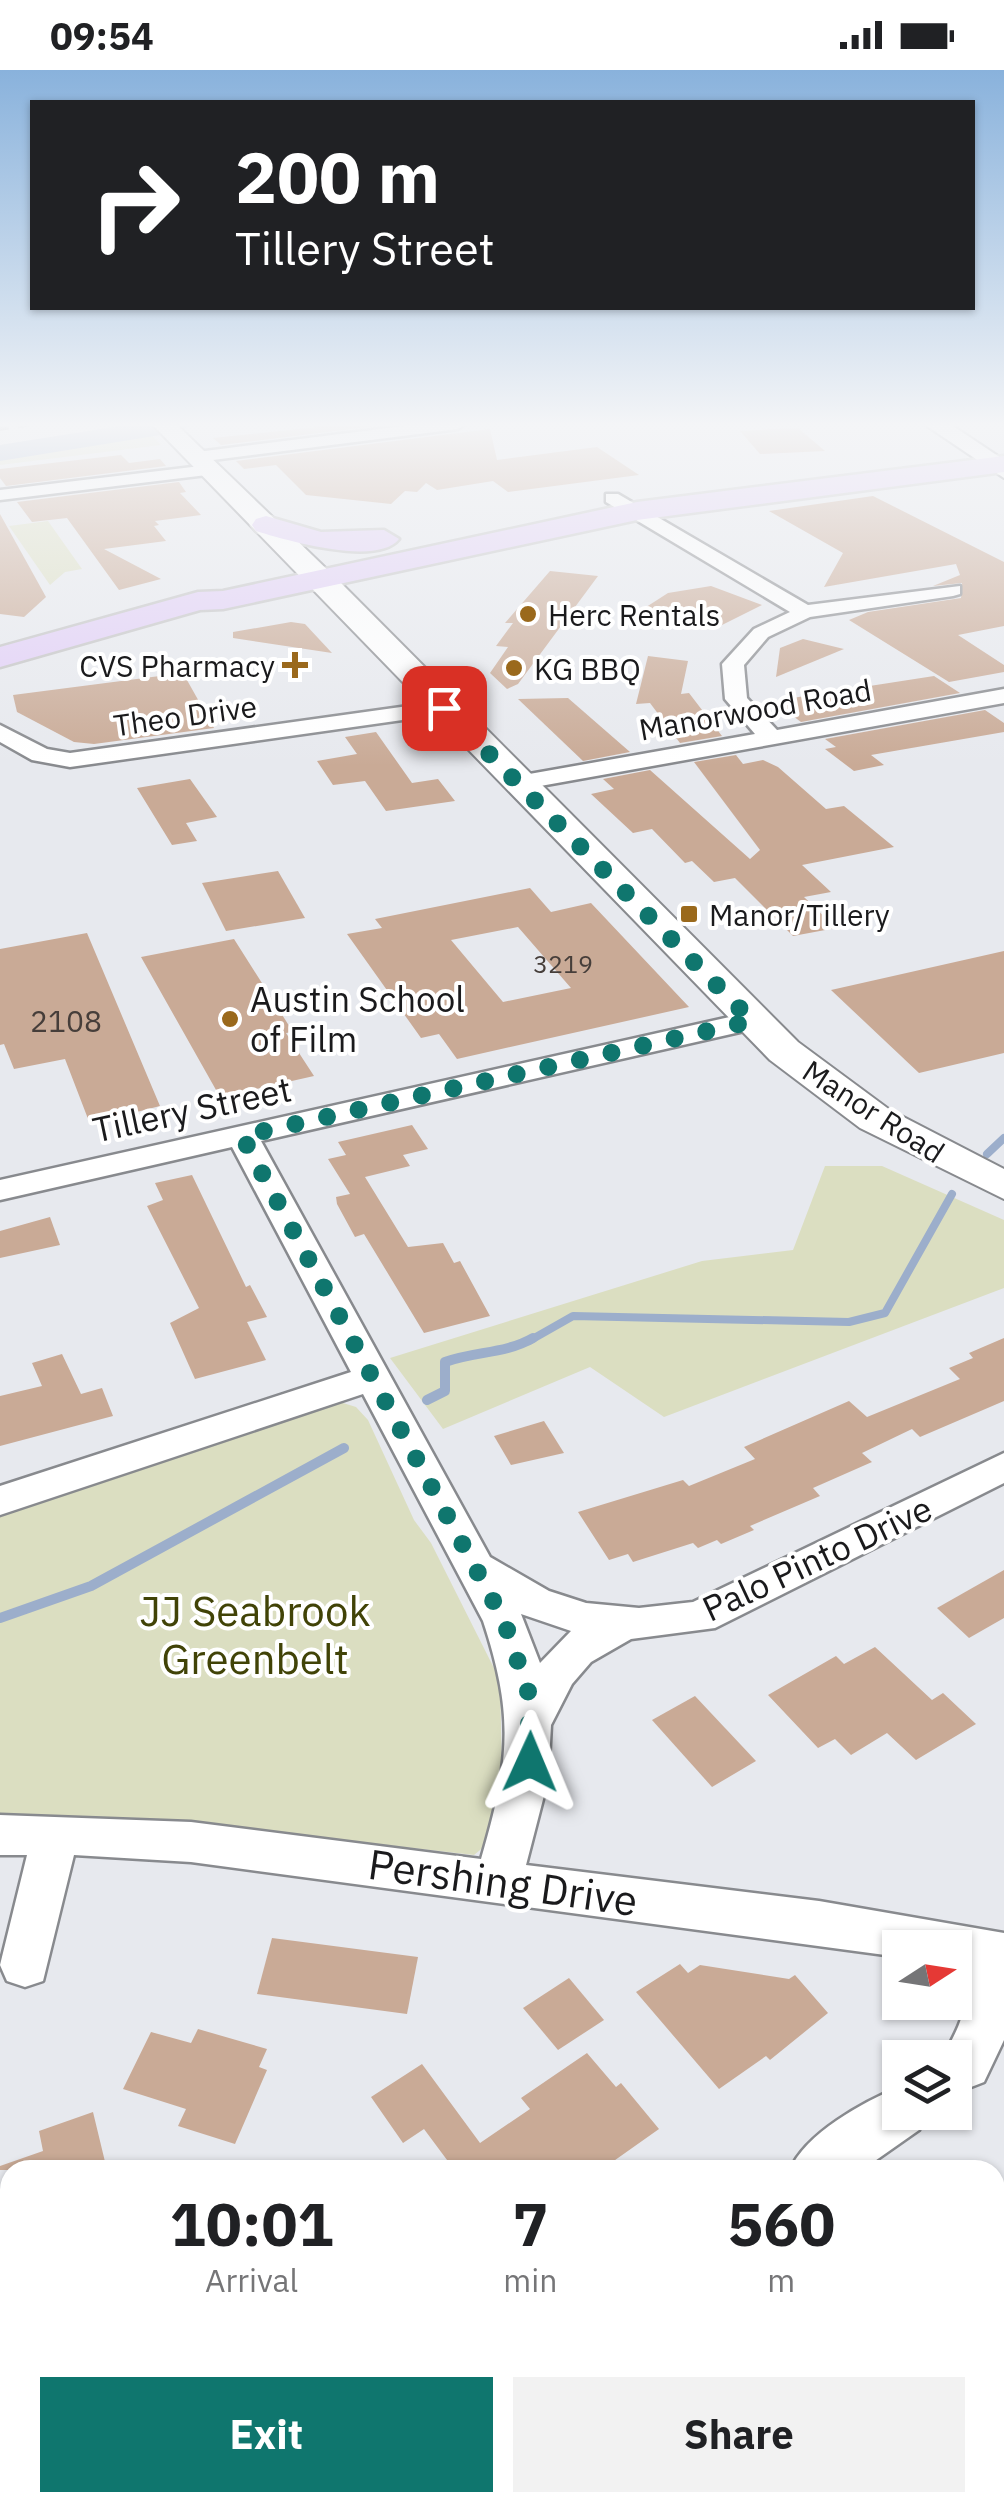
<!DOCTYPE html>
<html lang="en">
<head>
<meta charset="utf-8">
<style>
	:root { --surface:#fff; --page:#f2f2f2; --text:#202124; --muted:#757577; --accent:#0f766e }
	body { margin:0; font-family:"IBM Plex Sans",sans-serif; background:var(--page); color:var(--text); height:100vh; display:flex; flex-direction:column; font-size:38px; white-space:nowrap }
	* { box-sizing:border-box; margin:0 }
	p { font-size:32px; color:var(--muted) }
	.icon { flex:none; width:55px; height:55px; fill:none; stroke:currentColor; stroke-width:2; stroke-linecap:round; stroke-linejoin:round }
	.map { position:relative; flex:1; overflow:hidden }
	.side { position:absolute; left:0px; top:2090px; width:1005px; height:352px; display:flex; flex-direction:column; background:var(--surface); border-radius:30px 30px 0 0; box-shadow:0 2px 8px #0004 }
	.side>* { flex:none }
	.hud { position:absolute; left:30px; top:30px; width:945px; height:210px; border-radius:0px; box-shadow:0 2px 8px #0004; background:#202124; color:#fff; overflow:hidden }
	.needle { width:65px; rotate:78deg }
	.fabs { position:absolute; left:882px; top:1860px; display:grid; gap:20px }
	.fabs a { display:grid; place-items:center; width:90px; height:90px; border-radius:0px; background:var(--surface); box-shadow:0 2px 8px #0004; font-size:50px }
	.pin { position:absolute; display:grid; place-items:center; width:85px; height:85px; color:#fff; margin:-42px; border-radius:20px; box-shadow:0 5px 15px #0006 }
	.me { position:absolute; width:110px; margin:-55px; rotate:1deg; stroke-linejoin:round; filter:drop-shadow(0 0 8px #0008) }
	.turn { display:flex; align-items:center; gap:35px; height:210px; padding:0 40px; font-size:45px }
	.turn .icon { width:130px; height:130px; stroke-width:2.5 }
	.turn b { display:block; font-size:70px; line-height:85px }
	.eta { display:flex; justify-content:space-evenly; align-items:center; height:170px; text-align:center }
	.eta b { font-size:60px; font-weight:700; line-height:70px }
	.action { display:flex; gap:20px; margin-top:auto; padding:20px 40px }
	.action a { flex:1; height:115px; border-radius:0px; background:var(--accent); color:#fff; font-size:40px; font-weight:700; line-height:115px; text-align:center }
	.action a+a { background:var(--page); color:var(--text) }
	.status { display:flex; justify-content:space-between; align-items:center; height:70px; padding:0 50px; background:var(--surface); direction:ltr }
	.status svg { height:28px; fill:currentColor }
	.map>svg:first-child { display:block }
	.green { fill:#dbdec1 }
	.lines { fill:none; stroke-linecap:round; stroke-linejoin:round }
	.stream-far1 { stroke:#9caecb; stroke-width:8 }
	.stream { stroke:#9caecb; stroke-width:10 }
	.river { fill:#9caecb; fill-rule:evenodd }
	.building { fill:#c9aa96; fill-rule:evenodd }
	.street-casing { stroke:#888a8e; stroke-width:5 }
	.secondary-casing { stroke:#888a8e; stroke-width:4 }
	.primary-casing { stroke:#c3c3c4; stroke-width:5 }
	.street { fill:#fff; fill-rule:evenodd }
	.secondary { fill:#fff; fill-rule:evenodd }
	.primary { fill:#e1cef7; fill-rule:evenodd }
	.rail { stroke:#3d3d3f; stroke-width:4; stroke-dasharray:9 9; stroke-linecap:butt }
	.route { stroke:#0f766e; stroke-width:18; stroke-dasharray:0 32.4 }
	.poi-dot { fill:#9a691c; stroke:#fff; stroke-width:4 }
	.labels { text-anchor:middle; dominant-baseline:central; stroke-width:8; stroke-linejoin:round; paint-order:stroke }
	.far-number-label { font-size:25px; fill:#463e3a }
	.far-poi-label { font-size:30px; fill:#1a1a1c; stroke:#fff; text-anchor:start }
	.far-street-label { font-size:30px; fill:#1a1a1c; stroke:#fff }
	.number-label { font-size:30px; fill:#463e3a }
	.poi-label { font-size:35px; fill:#1a1a1c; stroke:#fff; text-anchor:start }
	.street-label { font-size:35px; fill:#1a1a1c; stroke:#fff }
	.near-park-label { font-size:42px; fill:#414307; stroke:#fff }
	.near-street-label { font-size:42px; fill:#1a1a1c; stroke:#fff }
</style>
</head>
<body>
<div class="status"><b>09:54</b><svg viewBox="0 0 49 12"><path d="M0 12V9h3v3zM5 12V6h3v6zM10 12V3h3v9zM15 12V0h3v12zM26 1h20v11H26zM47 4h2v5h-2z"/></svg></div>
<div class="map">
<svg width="1004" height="2441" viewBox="0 0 1004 2441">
	<rect width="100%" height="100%" fill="#e7e9ee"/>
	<g class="green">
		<path d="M142 354 161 375 0 395V375Z"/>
		<path d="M48 451 82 499 65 502 50 515 9 456Z"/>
		<path d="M825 1096H882L1004 1150V1218L664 1347 590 1297 443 1359 390 1288 702 1191 793 1180Z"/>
		<path d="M343 1333 356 1337 368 1350 414 1450 431 1473 500 1610 502 1701 485 1776 474 1785 184 1752 0 1749V1446L322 1335Z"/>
	</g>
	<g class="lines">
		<g class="stream-far1">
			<path d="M987 1084 1004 1068"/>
			<path d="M529 1271 573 1246 849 1252 885 1243 952 1124"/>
		</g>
		<g class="stream">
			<path d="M427 1330 445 1321V1292C476 1281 505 1284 533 1268"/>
			<path d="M0 1548 91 1516 344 1378"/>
		</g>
		<path class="river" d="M132 354H192L179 362 0 391V375Z"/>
	</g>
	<g class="building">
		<path d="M314 354 383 355 221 375 213 368 317 357Z"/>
		<path d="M798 358 825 381 760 384 740 361Z"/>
		<path d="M490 359 497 390 597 377 639 405 508 422 493 411 437 420 426 413 417 422 405 421 391 434 306 425 276 395 244 399 236 391Z"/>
		<path d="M121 385 129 393 160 389 166 396 6 416 0 408V399Z"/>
		<path d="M179 412 186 422 180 423 201 445 155 451 159 455 154 456 166 471 104 479 161 509 119 520 67 448 32 452 17 432Z"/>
		<path d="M873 426 1004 492V556L958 565 1004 595V602L949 612 849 550 868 542 961 528 962 513 933 516 960 505 956 494 824 517 843 483 769 441Z"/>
		<path d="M0 444 46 527 24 547 0 544Z"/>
		<path d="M550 501 598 506 518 614 507 619 490 603 508 577 496 576 513 553H505Z"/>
		<path d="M711 516 762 535 718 557 640 541 668 523Z"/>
		<path d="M291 552 305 554 332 583 233 568V562Z"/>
		<path d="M803 569 844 579 776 607 780 578Z"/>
		<path d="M648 586 688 591 681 624 689 623 722 666 680 673 650 633 636 634Z"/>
		<path d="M183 603 214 658 94 674 74 672 17 642 13 625Z"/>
		<path d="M934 606 960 623 801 652 773 631Z"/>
		<path d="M568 628 630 682 583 691 518 629Z"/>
		<path d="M985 640 1004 653V662L871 685 884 695 854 701 825 679 836 677 825 669Z"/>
		<path d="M376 662 412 713 438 709 455 731 386 741 365 711 333 715 317 691 357 684 345 667Z"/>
		<path d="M736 685 743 694 763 690 778 697 826 739 844 736 894 777 802 795 831 822 804 827 836 858 793 866 735 808 714 812 692 791 685 793 652 759 633 763 591 724 614 719 603 709 650 700 750 789 760 780 694 692Z"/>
		<path d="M190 709 217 747 186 753 197 771 172 775 137 718Z"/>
		<path d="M278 801 305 848 226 861 202 813Z"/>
		<path d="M530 818 551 842 591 833 689 937 457 989 439 964 421 968 347 864 382 858 375 849ZM518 857 571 918 503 932 451 870Z"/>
		<path d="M87 863 160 1036 90 1054 65 989 14 999 4 974 0 975V879Z"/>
		<path d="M234 869 293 962 286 963 314 1006 220 1027 141 887Z"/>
		<path d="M1004 881V983L919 1003 831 920Z"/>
		<path d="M412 1055 428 1079 403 1085 410 1096 365 1107 408 1177 443 1173 454 1193 460 1191 490 1246 424 1263 364 1164 355 1167 337 1134 336 1127 350 1124 328 1089 346 1085 338 1072Z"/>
		<path d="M192 1105 246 1217 250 1215 267 1247 247 1252 266 1290 195 1309 170 1253 199 1238 147 1136 163 1130 155 1113Z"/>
		<path d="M50 1147 60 1175 0 1188V1161Z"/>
		<path d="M1004 1268V1331L920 1367 912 1359 862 1383 872 1392 813 1418 820 1426 750 1456 754 1460 721 1474 717 1470 698 1478 693 1473 633 1492 628 1484 609 1490 578 1442 683 1410 689 1416 755 1389 744 1377 849 1331 867 1347 960 1309 949 1298 973 1288 969 1283Z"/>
		<path d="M62 1284 81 1324 102 1318 113 1346 0 1376V1326L42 1316 32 1293Z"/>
		<path d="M544 1351 564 1383 511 1395 494 1366Z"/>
		<path d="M1004 1500V1548L969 1568 937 1538Z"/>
		<path d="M875 1577 932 1630 943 1623 976 1654 916 1690 887 1663 851 1685 835 1669 818 1678 768 1625 836 1586 844 1594Z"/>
		<path d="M695 1626 756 1691 712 1717 652 1650Z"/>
		<path d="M272 1868 418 1887 407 1944 257 1924Z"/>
		<path d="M680 1894 688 1903 700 1895 789 1909 795 1905 828 1943 770 1990 766 1986 719 2019 636 1922Z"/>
		<path d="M569 1908 604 1950 558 1980 523 1938Z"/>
		<path d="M198 1959 267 1979 259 1997 267 2000 235 2074 178 2056 186 2039 123 2019 151 1962 191 1973Z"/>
		<path d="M587 1983 616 2017 621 2013 659 2059 601 2100H440L450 2094 424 2059 403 2073 371 2027 422 1994 480 2073 530 2039 521 2028Z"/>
		<path d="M93 2042 107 2100H0V2096L43 2081 39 2061Z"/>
	</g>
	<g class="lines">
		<defs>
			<g id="street">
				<path d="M420 354H466L458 359 197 392 189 387 197 382Z"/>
				<path d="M209 395 218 400 215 404 0 430V420Z"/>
				<path d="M606 424H618L808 535 960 516V524L953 526 810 547 768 567 744 595 747 628 777 660 1004 619V633L518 720 510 718 506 713 518 706 755 664 725 629 722 594 754 559 790 542 606 432Z"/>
				<path d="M444 631 452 633V643L70 697 32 690 0 672V655L47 679 70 683Z"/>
				<path d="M752 942 762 945 767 951 762 957 261 1071 490 1487 549 1521 586 1533 639 1538 693 1532 1004 1383V1413L715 1558 631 1569 591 1592 572 1614 551 1655 548 1710 526 1795 819 1831 1004 1863V1970L984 2012 966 2019 955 2015V1988H943C952 1967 967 1948 963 1925 961 1908 955 1897 955 1878H900V1887L191 1792 74 1785 43 1911 25 1917 7 1911 0 1895 27 1785H0V1745L191 1752 481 1789C509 1692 515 1648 483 1551L363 1324 0 1445V1416L351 1302 232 1077 0 1130V1110ZM521 1544 571 1561 540 1593Z"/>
				<path d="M900 2017V2042H926L919 2060 862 2100H790C805 2064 864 2031 900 2017Z"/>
				<path d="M334 2432H403L400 2441H330Z"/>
			</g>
			<g id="secondary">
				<path d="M152 354H176L339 511 798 972 890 1040 1004 1099V1129L860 1058 770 990Z"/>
				<path d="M924 354H950L1004 390V408Z"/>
			</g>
			<g id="primary">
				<path d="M1004 386V402L637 450 223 539 200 540 0 597V577L198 522 223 521 637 432Z"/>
				<path d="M266 446 321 462 384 460 399 469C377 497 285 470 256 461L252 455 256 449Z"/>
			</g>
		</defs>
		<use href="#street" class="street-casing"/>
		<use href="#secondary" class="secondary-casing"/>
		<use href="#primary" class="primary-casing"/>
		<use href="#street" class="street"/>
		<use href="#secondary" class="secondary"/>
		<use href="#primary" class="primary"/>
		<path class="rail" d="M0 359 32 354"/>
	</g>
	<linearGradient id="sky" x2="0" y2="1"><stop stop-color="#89b2dc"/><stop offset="0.51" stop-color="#f4f5f7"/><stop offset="1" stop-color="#f4f5f7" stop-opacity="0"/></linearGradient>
	<rect width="1004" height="696" fill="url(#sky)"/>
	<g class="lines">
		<path class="route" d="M444 638 752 951 242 1066 504 1551 528 1621 530 1692"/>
	</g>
	<g class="poi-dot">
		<circle cx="528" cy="544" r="10"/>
		<path d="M290 580h10v10h10v10h-10v10h-10v-10h-10v-10h10z"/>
		<circle cx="514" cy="598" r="10"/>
		<rect x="679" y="834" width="20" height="20" rx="5"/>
		<circle cx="230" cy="949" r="10"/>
	</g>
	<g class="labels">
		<g class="far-number-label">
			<text x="563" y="893">3219</text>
		</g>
		<g class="far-poi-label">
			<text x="548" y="544">Herc Rentals</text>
			<text x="275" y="595" text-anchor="end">CVS Pharmacy</text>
			<text x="534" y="598">KG BBQ</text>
			<text x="709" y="844">Manor/Tillery</text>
		</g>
		<g class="far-street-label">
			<text transform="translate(755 639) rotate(-10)">Manorwood Road</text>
			<text transform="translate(185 645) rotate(-8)">Theo Drive</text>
			<text transform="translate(874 1041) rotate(33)">Manor Road</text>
		</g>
		<g class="number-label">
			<text x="66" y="950">2108</text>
		</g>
		<g class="poi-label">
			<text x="250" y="929">Austin School<tspan x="250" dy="40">of Film</tspan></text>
		</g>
		<g class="street-label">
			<text transform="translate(192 1039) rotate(-12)">Tillery Street</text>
			<text transform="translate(817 1488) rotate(-25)">Palo Pinto Drive</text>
		</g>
		<g class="near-park-label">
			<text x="255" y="1540">JJ Seabrook<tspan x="255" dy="48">Greenbelt</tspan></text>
		</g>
		<g class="near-street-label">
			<text transform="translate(503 1812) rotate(8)">Pershing Drive</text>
		</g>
	</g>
</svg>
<div class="fabs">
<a><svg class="needle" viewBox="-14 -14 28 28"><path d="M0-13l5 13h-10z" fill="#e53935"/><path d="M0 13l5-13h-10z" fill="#757577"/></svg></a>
<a><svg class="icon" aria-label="layers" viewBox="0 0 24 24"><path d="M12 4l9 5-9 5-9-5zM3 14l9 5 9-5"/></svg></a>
</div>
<div class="pin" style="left:444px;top:638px;background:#d93025"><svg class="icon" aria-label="arrive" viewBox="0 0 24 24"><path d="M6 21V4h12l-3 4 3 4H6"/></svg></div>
<svg class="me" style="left:530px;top:1692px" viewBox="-20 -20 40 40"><path d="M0-17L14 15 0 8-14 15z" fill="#0f766e" stroke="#fff" stroke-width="4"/></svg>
<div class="hud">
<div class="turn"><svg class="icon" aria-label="right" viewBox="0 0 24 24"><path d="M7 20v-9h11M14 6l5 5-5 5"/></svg><div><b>200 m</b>Tillery Street</div></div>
</div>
<section class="side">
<div class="eta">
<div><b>10:01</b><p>Arrival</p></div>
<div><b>7</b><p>min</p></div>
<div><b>560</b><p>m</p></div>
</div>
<div class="action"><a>Exit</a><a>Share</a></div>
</section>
</div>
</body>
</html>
